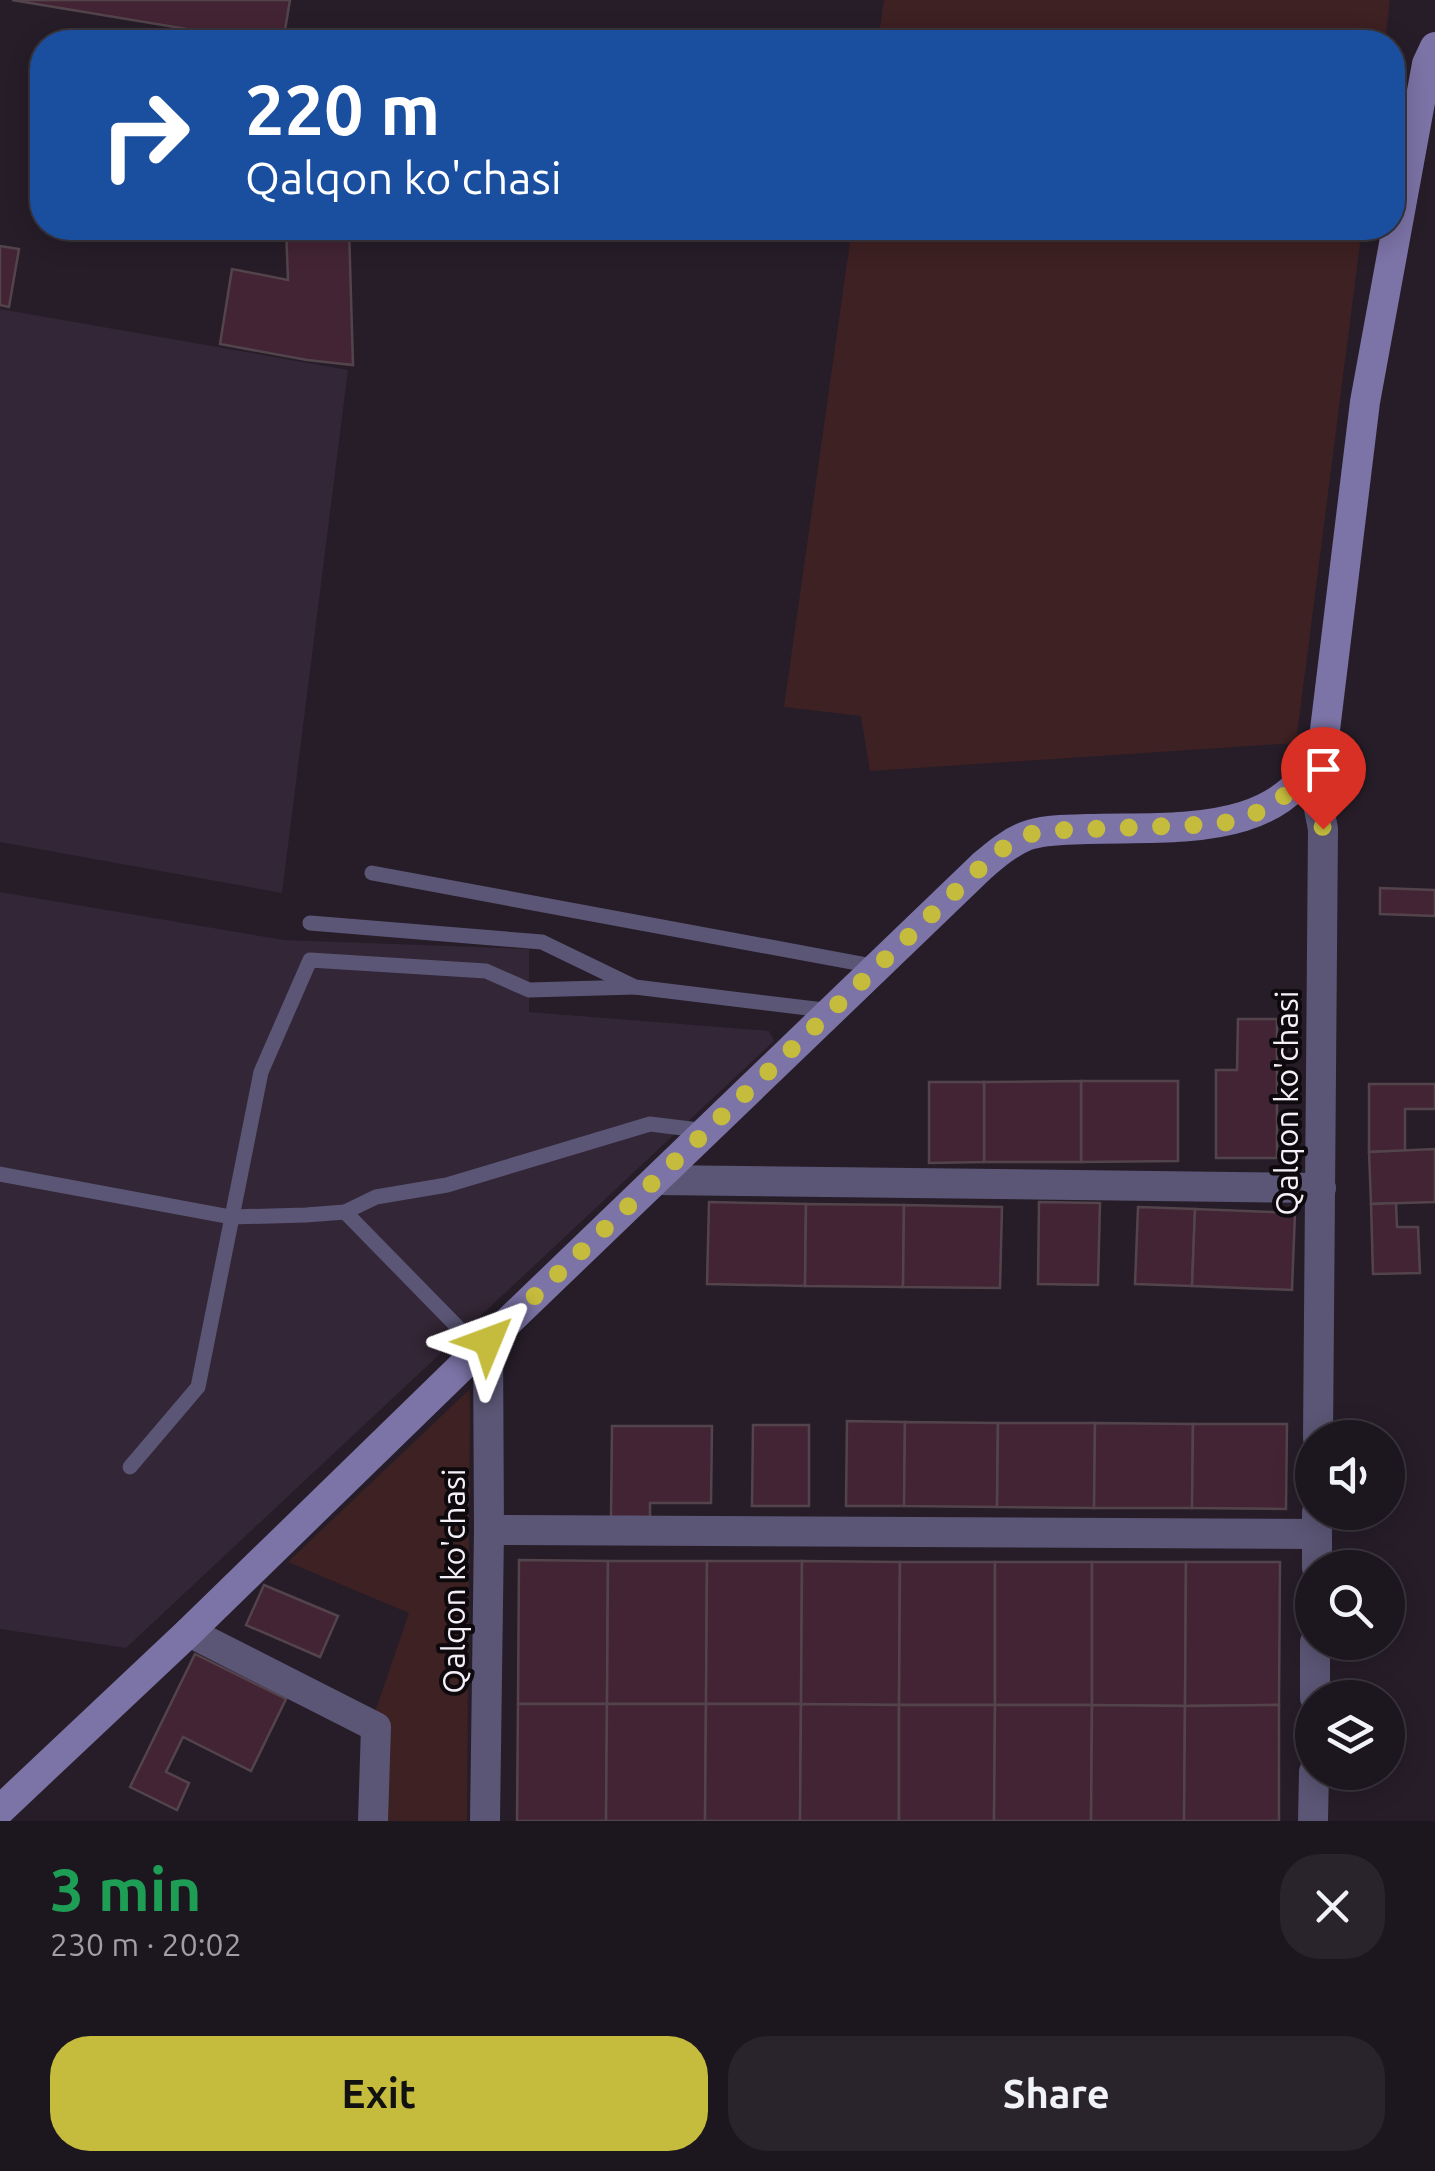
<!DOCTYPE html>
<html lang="en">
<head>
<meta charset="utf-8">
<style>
	:root { --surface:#1c161e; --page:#29232b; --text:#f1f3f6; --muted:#a09fa4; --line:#3a353c; --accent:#c5bc3d }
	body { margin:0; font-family:Ubuntu,sans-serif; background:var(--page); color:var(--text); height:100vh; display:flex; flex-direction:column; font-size:38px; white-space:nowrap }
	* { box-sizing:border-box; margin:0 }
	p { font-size:32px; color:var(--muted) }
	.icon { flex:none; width:55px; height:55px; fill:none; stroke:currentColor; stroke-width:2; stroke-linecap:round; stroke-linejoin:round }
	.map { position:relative; height:1821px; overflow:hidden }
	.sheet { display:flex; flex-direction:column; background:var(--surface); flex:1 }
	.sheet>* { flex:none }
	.top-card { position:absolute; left:30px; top:30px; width:1375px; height:210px; border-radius:40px; box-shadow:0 5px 25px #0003,0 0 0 2px var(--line); background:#1a4fa0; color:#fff; overflow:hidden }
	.fabs { position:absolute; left:1295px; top:1420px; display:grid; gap:20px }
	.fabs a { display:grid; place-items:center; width:110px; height:110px; border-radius:50%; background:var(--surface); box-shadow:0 5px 25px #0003,0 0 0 2px var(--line); font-size:50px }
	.pin { position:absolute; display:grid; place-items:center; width:85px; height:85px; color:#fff; margin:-102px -42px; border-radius:50% 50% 50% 0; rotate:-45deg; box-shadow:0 0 10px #0007 }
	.pin .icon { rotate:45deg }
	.me { position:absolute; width:110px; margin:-55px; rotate:46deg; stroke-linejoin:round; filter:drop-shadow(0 0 8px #0008) }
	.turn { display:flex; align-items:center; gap:35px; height:210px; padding:0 50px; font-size:45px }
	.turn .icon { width:130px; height:130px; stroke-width:2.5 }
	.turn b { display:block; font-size:70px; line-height:85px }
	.round { display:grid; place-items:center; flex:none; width:105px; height:105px; border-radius:40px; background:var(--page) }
	.headline { display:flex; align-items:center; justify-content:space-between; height:170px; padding:0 50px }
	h1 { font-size:60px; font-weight:600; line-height:75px; color:#1e9e55 }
	.primary-button { display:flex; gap:20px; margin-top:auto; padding:20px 50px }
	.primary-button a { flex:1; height:115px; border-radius:40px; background:var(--accent); color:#111; font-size:40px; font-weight:600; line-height:115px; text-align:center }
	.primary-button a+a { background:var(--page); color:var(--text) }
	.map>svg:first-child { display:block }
	.built { fill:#332636 }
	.green { fill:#3e2122 }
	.building { fill:#432434; stroke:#53444b; stroke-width:2.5 }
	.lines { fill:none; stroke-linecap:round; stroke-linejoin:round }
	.lane { stroke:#5b5675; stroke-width:15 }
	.street { stroke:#5b5675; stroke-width:30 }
	.secondary { stroke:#7c73a6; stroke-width:30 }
	.route { stroke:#c5bc3d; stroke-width:18; stroke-dasharray:0 32.4 }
	.labels { text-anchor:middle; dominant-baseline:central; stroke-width:8; stroke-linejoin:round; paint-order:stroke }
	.street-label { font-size:32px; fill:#f4eef6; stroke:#0d090d }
</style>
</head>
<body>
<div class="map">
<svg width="1435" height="1821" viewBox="0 0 1435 1821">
	<rect width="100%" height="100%" fill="#261d28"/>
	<g class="built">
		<path d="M0 309 348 370 282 893 0 842Z"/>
		<path d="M0 892 284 940 529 949V1012L769 1031 774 1041 126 1648 0 1629Z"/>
	</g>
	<g class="green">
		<path d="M884 0H1390L1385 42H878Z"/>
		<path d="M852 228H1362L1296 743 870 771 861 716 784 707Z"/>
		<path d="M470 1389 467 1821H385L374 1715 409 1613 288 1562Z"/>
	</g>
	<g class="building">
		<path d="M12 0H290L283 42H265Z"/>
		<path d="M286 228H349L353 365 307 360 220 344 232 269 288 280Z"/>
		<path d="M0 246 19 249 9 307 0 305Z"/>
		<path d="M1380 888 1435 890V916L1380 914Z"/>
		<path d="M1238 1019H1277V1158H1216V1070H1237Z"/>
		<path d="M1081 1081H1178V1161L1081 1162Z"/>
		<path d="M1081 1081V1162H984V1082Z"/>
		<path d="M929 1082H984V1162L929 1163Z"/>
		<path d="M1369 1084H1435V1109H1405V1151L1369 1152Z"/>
		<path d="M1435 1149V1202L1371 1204 1369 1152Z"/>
		<path d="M709 1202 806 1204 805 1286 707 1284Z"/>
		<path d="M1039 1202 1100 1203 1098 1285 1038 1284Z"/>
		<path d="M1396 1203 1397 1227H1418L1420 1273 1373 1274 1371 1204Z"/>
		<path d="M806 1204 904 1205 903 1287 805 1286Z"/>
		<path d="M904 1205 1002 1207 1000 1288 903 1287Z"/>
		<path d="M1138 1207 1195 1209 1192 1286 1135 1284Z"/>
		<path d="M1195 1209 1295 1213 1292 1290 1192 1286Z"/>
		<path d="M847 1421 905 1422 904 1506H846Z"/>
		<path d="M905 1422 998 1423 997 1507 904 1506Z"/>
		<path d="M998 1423H1095L1094 1508 997 1507Z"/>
		<path d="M1095 1423 1193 1424 1192 1508H1094Z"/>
		<path d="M1193 1424H1287L1286 1509 1192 1508Z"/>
		<path d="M753 1425H809V1506H752Z"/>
		<path d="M612 1426H712L711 1503H650V1517H611Z"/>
		<path d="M519 1560 608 1561 607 1704H518Z"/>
		<path d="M608 1561H707L706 1704H607Z"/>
		<path d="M707 1561H802L801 1704H706Z"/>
		<path d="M802 1561 900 1562 899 1705 801 1704Z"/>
		<path d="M900 1562H995V1705H899Z"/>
		<rect x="995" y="1562" width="97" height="143"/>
		<path d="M1092 1562H1186L1185 1706 1092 1705Z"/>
		<path d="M1186 1562H1280L1279 1705 1185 1706Z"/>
		<path d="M264 1585 338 1616 320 1657 246 1625Z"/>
		<path d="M195 1654 286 1699 251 1771 183 1737 166 1772 189 1783 177 1810 130 1787Z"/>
		<path d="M518 1704H607L606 1821H517Z"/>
		<path d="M607 1704H706L705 1821H606Z"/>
		<path d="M706 1704H801L800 1821H705Z"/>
		<path d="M801 1704 899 1705V1821H800Z"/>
		<path d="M899 1705H995L994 1821H899Z"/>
		<path d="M995 1705H1092L1091 1821H994Z"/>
		<path d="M1092 1705 1185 1706 1184 1821H1091Z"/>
		<path d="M1279 1705V1821H1184L1185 1706Z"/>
	</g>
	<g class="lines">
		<g class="lane">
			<path d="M372 873 878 967"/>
			<path d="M310 923 542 942 635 987 832 1011"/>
			<path d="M0 1174 231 1217 306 1215 345 1212 376 1197 447 1185 650 1124 707 1131"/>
			<path d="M345 1212 480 1350"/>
			<path d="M130 1467 198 1387 261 1072 310 960 486 971 529 990 635 987"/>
		</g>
		<g class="street">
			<path d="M1311 769 1323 829 1318 1438"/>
			<path d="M656 1180 1321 1188"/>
			<path d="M489 1530 1317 1534"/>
			<path d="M1317 1568V1512"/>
			<path d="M189 1632 376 1727 373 1821"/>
			<path d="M1315 1698V1642"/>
			<path d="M485 1821 489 1530 488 1341"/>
			<path d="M1313 1821 1314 1772"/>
		</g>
		<path class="secondary" d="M0 1810 189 1632 488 1341 982 866C996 854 1009 843 1026 836 1044 829 1068 830 1087 829 1174 826 1291 841 1324 738L1365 402 1427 64 1435 47"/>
	</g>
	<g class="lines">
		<path class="route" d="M488 1341 982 866 1006 846 1030 834 1065 830 1220 824 1252 815 1280 800 1311 769 1323 829"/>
	</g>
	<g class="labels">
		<g class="street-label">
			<text transform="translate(1286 1103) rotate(-90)">Qalqon ko'chasi</text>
			<text transform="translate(453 1581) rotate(-90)">Qalqon ko'chasi</text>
		</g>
	</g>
</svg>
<div class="fabs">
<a><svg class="icon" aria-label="sound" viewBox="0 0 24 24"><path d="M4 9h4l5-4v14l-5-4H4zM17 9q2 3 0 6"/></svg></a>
<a><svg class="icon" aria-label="search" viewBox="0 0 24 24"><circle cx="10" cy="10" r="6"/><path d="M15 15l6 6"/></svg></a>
<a><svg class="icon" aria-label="layers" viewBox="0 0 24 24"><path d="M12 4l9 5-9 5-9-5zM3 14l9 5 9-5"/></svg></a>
</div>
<div class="pin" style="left:1323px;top:829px;background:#d93025"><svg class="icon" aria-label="arrive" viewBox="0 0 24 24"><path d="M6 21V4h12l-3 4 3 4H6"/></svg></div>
<svg class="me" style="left:488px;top:1341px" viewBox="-20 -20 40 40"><path d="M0-17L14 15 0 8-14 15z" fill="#c5bc3d" stroke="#fff" stroke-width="4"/></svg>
<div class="top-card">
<div class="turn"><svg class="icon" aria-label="right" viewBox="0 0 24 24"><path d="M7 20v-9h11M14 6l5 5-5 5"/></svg><div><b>220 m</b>Qalqon ko'chasi</div></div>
</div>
</div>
<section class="sheet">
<div class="headline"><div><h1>3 min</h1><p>230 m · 20:02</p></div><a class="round"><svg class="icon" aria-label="close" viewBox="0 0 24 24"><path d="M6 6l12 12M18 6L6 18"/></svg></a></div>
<div class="primary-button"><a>Exit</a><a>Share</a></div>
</section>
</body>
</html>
